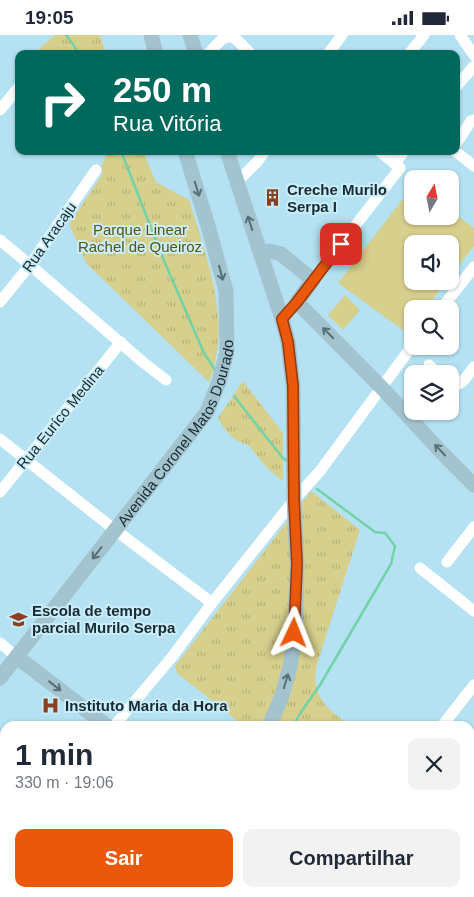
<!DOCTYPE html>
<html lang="pt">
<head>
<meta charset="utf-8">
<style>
	:root { --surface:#fff; --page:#f2f2f3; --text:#1f2937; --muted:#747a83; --accent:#ea580c }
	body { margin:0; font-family:Helvetica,sans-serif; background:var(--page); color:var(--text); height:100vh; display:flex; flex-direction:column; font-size:19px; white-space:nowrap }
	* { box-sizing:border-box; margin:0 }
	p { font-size:16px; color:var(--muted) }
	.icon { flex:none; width:28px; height:28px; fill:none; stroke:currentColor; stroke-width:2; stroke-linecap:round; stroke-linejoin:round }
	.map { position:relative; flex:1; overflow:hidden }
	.panel { position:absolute; left:0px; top:686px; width:475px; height:176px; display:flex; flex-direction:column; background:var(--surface); border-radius:15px 15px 0 0; box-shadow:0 1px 4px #0004 }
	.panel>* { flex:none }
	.hud { position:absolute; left:15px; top:15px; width:445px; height:105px; border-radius:10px; box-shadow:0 1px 4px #0004; background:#00695c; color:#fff; overflow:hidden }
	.needle { width:32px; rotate:10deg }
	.tools { position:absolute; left:404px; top:135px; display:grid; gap:10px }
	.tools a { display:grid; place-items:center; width:55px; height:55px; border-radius:10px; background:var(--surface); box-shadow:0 1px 4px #0004; font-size:25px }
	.pin { position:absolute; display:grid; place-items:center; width:42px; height:42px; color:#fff; margin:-21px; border-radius:10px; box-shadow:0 2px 8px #0006 }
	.me { position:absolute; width:55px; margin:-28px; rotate:2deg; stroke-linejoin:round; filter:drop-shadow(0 0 4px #0008) }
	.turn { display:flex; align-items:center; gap:18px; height:105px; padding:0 15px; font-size:22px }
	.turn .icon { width:65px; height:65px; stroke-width:2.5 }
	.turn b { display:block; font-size:35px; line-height:42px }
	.round { display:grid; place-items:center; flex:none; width:52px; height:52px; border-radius:10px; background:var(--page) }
	.head { display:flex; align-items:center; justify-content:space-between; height:85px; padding:0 15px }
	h1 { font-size:30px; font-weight:800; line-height:38px }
	.action { display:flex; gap:10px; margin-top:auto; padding:10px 15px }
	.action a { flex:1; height:58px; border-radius:10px; background:var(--accent); color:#fff; font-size:20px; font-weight:800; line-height:58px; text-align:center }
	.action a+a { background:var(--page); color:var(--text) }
	.status { display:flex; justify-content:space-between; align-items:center; height:35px; padding:0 25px; background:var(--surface); direction:ltr }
	.status svg { height:14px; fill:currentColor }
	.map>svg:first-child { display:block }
	.green { fill:#d7cf8c }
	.park { fill:url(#park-tufts) }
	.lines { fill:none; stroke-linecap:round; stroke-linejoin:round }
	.stream { stroke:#71d3a7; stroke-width:2.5 }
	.minor { stroke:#fff; stroke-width:11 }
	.major { stroke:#a3c3ce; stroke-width:15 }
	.oneway { stroke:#576f77 }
	.route-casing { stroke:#983908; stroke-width:12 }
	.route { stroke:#ea580c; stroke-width:9 }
	.labels { text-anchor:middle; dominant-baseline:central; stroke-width:4; stroke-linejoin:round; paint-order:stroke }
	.poi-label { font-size:15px; font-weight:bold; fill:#182a30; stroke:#caedfb; text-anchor:start }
	.park-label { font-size:15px; fill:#5b530b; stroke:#caedfb }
	.street-label { font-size:15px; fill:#182a30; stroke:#caedfb }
</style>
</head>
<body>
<div class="status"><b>19:05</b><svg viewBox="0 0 49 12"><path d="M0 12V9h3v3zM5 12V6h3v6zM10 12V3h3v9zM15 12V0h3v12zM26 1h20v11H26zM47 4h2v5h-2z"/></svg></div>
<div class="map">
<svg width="474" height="862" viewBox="0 0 474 862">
	<defs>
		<pattern id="park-tufts" width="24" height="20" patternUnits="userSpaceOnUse" patternTransform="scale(1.25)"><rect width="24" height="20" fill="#d7cf8c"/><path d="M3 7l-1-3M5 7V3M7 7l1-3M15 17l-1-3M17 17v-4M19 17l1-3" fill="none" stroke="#b8b279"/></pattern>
	</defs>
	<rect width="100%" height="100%" fill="#b5e2f2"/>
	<g class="green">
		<path d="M412 152V181H450V175L474 193V211L450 242V209H412V246H447L425 274H412V290L407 298 338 248Z"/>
		<path d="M345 260 360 275 343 295 328 280Z"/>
	</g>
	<g class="park">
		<path d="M55 0H100L106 19H44L39 14Z"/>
		<path d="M103 116H143L156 147 189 165C206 222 233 288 209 347L86 228 69 189 102 140 101 131 106 121Z"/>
		<path d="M243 346 283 398V446L268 434 250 412C246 408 240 408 236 405 228 399 222 391 218 383Z"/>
		<path d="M311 456 360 495 317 629C310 662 328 674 351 691H240L235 684 177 638 175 631Z"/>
		<path d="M215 858H298L295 862H212Z"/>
	</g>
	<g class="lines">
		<g class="stream">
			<path d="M66 0 73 9 78 19"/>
			<path d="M121 116 162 221 204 318 215 335"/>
			<path d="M234 361 282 422 288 427"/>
			<path d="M293 691 301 677 320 650 391 529 395 511 385 498 375 497 317 454"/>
			<path d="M233 862 235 858"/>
		</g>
		<g class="minor">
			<path d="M460 0 474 20"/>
			<path d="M208 19 222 4 230 1 237 5 251 19"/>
			<path d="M328 19 342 0"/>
			<path d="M409 19 424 0"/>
			<path d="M456 52 474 31"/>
			<path d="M0 75 19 52"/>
			<path d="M456 109 471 86 474 85"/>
			<path d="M455 116 474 131"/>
			<path d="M395 129 404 116"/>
			<path d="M237 147 257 127 265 116"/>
			<path d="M0 205 30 230 144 328 166 345"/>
			<path d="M313 245 400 133 379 116"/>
			<path d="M0 267 30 230 96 135"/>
			<path d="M441 274 474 232"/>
			<path d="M282 284 297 267"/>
			<path d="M429 330 439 339"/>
			<path d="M450 348 455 350C464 349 468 339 474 332"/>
			<path d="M0 404 110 491 212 568"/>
			<path d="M0 457 121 307"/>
			<path d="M447 527 474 492"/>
			<path d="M420 533 474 576"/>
			<path d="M0 608 17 622"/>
			<path d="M114 691 172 622 212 568 294 465 320 436 412 311"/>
			<path d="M442 691 474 650"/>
			<path d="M470 773 474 776"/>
			<path d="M0 805 5 808"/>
			<path d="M470 822 474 817"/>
			<path d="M0 843 5 836"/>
			<path d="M73 858 80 862"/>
			<path d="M437 862 440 858"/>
		</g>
		<g class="major">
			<path d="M151 0 156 19"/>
			<path d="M190 0 196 19"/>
			<path d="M227 116 282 284 288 307 293 351 294 465 297 529 295 598 290 632 282 661 269 691"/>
			<path d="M261 219 270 216 281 219 313 245 297 267 382 353 444 420 474 450"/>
			<path d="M17 622 107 691"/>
			<path id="s1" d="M0 643 207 377 219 347 227 317 226 256 208 191 185 116"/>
			<path d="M323 858 329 862"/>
			<path d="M143 862 147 858"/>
		</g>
	</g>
	<defs><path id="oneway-shaft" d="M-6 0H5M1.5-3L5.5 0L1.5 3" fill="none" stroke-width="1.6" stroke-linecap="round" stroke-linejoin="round" transform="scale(1.25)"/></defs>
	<g class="oneway">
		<use href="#oneway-shaft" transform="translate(197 154) rotate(73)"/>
		<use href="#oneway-shaft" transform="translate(250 188) rotate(-108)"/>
		<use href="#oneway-shaft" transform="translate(221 238) rotate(75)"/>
		<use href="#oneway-shaft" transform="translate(328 298) rotate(-135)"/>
		<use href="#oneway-shaft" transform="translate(440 415) rotate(-133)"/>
		<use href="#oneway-shaft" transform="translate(97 518) rotate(128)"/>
		<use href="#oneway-shaft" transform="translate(286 646) rotate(-73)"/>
		<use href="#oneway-shaft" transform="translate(55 651) rotate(38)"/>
	</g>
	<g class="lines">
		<defs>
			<path id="route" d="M294 598 297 529 294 465 293 351 288 307 282 284 297 267 341 209"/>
		</defs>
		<use href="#route" class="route-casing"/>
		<use href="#route" class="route"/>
	</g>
	<defs>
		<symbol id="building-bare" viewBox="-9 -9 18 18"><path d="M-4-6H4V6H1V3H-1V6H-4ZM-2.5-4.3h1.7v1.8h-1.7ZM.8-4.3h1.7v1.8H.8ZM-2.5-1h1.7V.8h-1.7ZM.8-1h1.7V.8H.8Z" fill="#884021" stroke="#caedfb" stroke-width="2.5" paint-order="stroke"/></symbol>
		<symbol id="school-bare" viewBox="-9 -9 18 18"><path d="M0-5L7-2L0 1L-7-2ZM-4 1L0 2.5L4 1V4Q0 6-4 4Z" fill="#884021" stroke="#caedfb" stroke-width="2.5" paint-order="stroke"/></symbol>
		<symbol id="hospital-bare" viewBox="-9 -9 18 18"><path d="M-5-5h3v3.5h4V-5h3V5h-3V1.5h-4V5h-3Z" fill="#884021" stroke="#caedfb" stroke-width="2.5" paint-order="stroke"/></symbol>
	</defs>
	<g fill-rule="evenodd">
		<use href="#building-bare" x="260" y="150" width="25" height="25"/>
		<use href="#school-bare" x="6" y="572" width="25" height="25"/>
		<use href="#hospital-bare" x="38" y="658" width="25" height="25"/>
	</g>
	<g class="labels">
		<g class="poi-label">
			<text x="287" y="154">Creche Murilo<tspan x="287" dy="17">Serpa I</tspan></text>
			<text x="32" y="575">Escola de tempo<tspan x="32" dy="17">parcial Murilo Serpa</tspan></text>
			<text x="65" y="670">Instituto Maria da Hora</text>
		</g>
		<g class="park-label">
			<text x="140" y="194">Parque Linear<tspan x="140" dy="17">Rachel de Queiroz</tspan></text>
		</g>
		<g class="street-label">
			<text transform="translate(49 202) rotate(-55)">Rua Aracaju</text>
			<text transform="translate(60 382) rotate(-51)">Rua Euríco Medina</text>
			<text stroke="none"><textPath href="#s1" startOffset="304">Avenida Coronel Matos Dourado</textPath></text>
		</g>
	</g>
</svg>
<div class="tools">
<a><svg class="needle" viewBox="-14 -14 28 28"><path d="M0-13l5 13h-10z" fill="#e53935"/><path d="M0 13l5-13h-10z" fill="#747a83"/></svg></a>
<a><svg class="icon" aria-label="sound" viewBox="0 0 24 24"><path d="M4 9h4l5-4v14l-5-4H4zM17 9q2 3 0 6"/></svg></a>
<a><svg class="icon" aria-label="search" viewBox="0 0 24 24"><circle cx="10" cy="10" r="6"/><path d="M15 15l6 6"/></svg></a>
<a><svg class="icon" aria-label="layers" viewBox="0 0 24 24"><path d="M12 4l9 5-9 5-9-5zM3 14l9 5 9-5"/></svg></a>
</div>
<div class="pin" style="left:341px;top:209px;background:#d93025"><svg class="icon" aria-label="arrive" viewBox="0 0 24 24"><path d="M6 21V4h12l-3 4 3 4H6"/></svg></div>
<svg class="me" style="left:294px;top:598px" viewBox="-20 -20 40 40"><path d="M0-17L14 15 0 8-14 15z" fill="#ea580c" stroke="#fff" stroke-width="4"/></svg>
<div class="hud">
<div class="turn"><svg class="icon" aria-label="right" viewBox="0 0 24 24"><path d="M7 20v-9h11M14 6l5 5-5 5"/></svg><div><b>250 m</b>Rua Vitória</div></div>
</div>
<section class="panel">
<div class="head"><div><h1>1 min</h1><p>330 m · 19:06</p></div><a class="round"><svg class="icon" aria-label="close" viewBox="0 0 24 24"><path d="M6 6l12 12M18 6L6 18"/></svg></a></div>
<div class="action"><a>Sair</a><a>Compartilhar</a></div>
</section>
</div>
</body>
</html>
